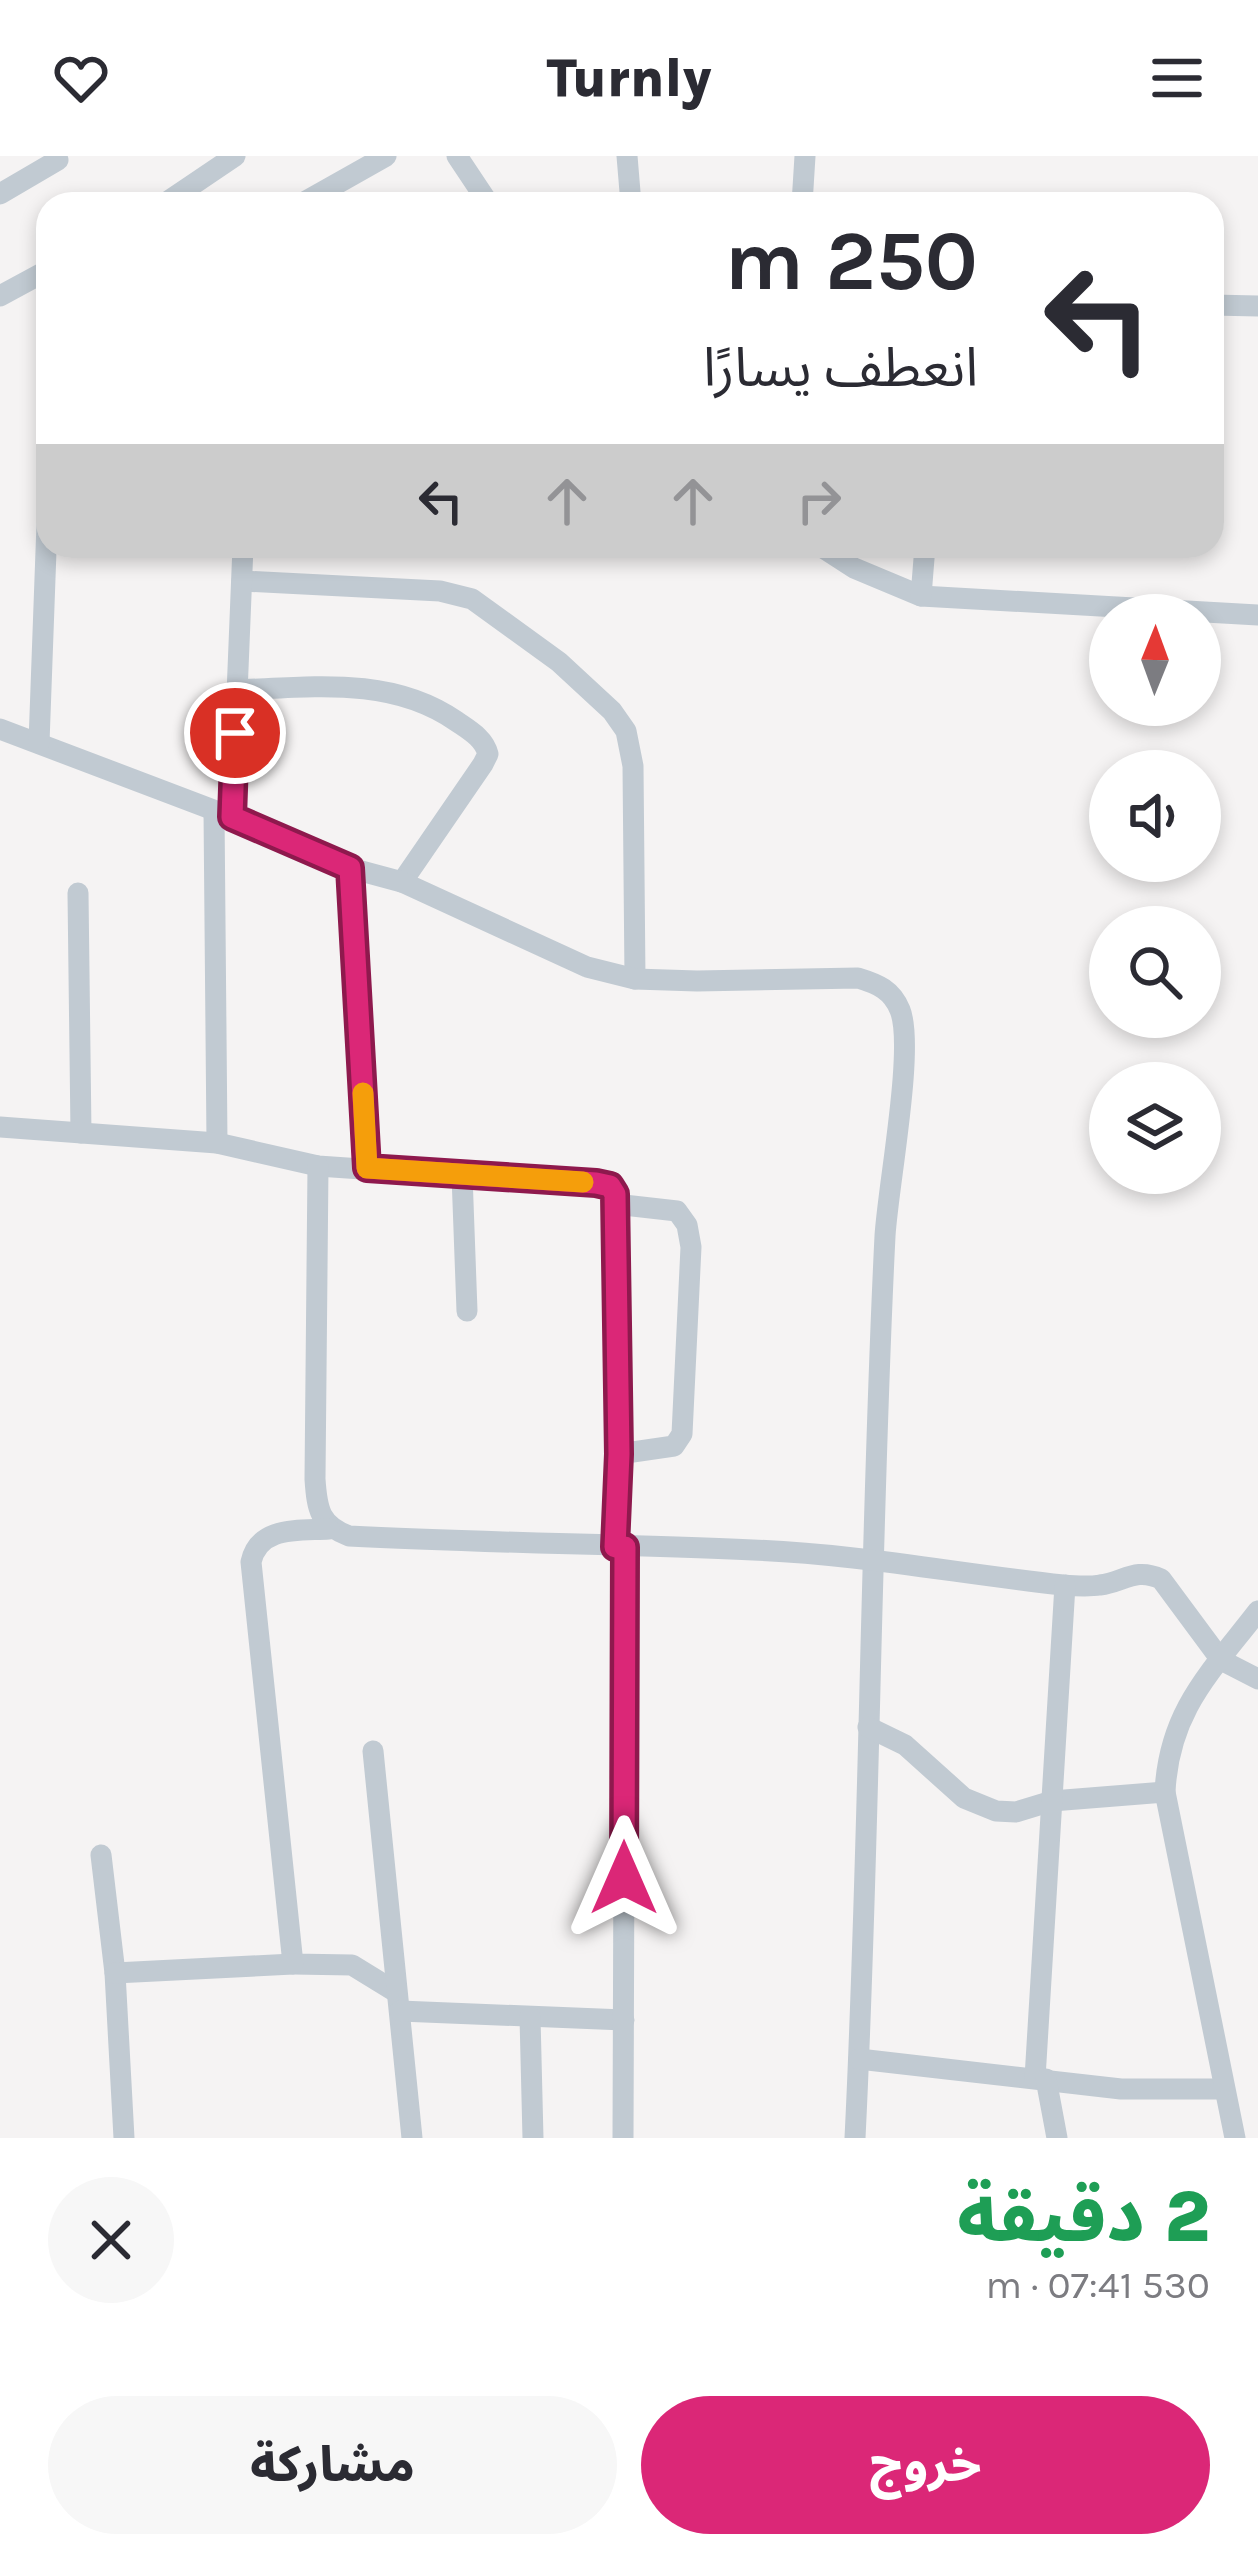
<!DOCTYPE html>
<html lang="ar">
<head>
<meta charset="utf-8">
<style>
	:root { --surface:#fff; --page:#f7f7f7; --text:#2b2b33; --muted:#7c7c81; --accent:#db2777 }
	body { margin:0; font-family:Karla,"Noto Sans Arabic",sans-serif; background:var(--page); color:var(--text); direction:rtl; height:100vh; display:flex; flex-direction:column; font-size:45px; white-space:nowrap }
	* { box-sizing:border-box; margin:0 }
	p { font-size:39px; color:var(--muted) }
	.icon { flex:none; width:66px; height:66px; fill:none; stroke:currentColor; stroke-width:2; stroke-linecap:round; stroke-linejoin:round }
	.map { position:relative; height:1982px; overflow:hidden; direction:ltr }
	.drawer { display:flex; flex-direction:column; background:var(--surface); flex:1 }
	.drawer>* { flex:none }
	.banner { position:absolute; left:36px; top:36px; width:1188px; height:366px; border-radius:36px; box-shadow:0 6px 18px #0003; direction:rtl; background:#fff; color:var(--text); overflow:hidden }
	.needle { width:78px; rotate:1deg }
	.fabs { position:absolute; left:1089px; top:438px; display:grid; gap:24px }
	.fabs a { display:grid; place-items:center; width:132px; height:132px; border-radius:50%; background:var(--surface); box-shadow:0 6px 18px #0003; font-size:60px }
	.pin { position:absolute; display:grid; place-items:center; width:102px; height:102px; color:#fff; margin:-51px; border:6px solid #fff; border-radius:50%; box-shadow:0 3px 12px #0007 }
	.me { position:absolute; width:132px; margin:-66px; rotate:0deg; stroke-linejoin:round; filter:drop-shadow(0 0 9px #0008) }
	.turn { display:flex; align-items:center; gap:42px; height:252px; padding:0 48px; font-size:54px }
	.turn .icon { width:156px; height:156px; stroke-width:2.5 }
	.turn b { display:block; font-size:84px; line-height:102px }
	.lanes { display:flex; align-items:center; height:114px; padding:0 48px; background:#0003; justify-content:center; gap:60px; direction:ltr }
	.lanes .off { opacity:.35 }
	.round { display:grid; place-items:center; flex:none; width:126px; height:126px; border-radius:63px; background:var(--page) }
	.headline { display:flex; align-items:center; justify-content:space-between; height:204px; padding:0 48px }
	h1 { font-size:72px; font-weight:800; line-height:90px; color:#1e9e55 }
	.action { display:flex; gap:24px; margin-top:auto; padding:24px 48px }
	.action a { flex:1; height:138px; border-radius:72px; background:var(--accent); color:#fff; font-size:48px; font-weight:800; line-height:138px; text-align:center }
	.action a+a { background:var(--page); color:var(--text) }
	header { display:flex; justify-content:space-between; align-items:center; height:156px; padding:0 48px; background:var(--surface); font-size:54px; font-weight:800 }
	.map>svg:first-child { display:block }
	.lines { fill:none; stroke-linecap:round; stroke-linejoin:round }
	.street { stroke:#c1cad2; stroke-width:21 }
	.route-casing { stroke:#8e194d; stroke-width:30 }
	.route { stroke:#db2777; stroke-width:21 }
	.slow { stroke:#f59e0b; stroke-width:21 }
</style>
</head>
<body>
<header><svg class="icon" aria-label="menu" viewBox="0 0 24 24"><path d="M4 6h16M4 12h16M4 18h16"/></svg>Turnly<svg class="icon" aria-label="heart" viewBox="0 0 24 24"><path d="M12 20l-8-8c-3-5 5-10 8-4 3-6 11-1 8 4z"/></svg></header>
<div class="map">
<svg width="1258" height="1982" viewBox="0 0 1258 1982">
	<rect width="100%" height="100%" fill="#f5f3f3"/>
	<g class="lines">
		<g class="street">
			<path d="M457 0 489 48"/>
			<path d="M627 0 631 48"/>
			<path d="M0 38 58 4"/>
			<path d="M164 48 235 0"/>
			<path d="M301 48 386 0"/>
			<path d="M802 48 805 0"/>
			<path d="M0 140 48 114"/>
			<path d="M1212 149 1258 150"/>
			<path d="M820 390 854 412 921 440 1258 459"/>
			<path d="M242 425 440 435 472 443 559 506 612 555 626 575 633 610 635 823"/>
			<path d="M921 440 925 390"/>
			<path d="M237 534C312 531 391 520 456 565 469 574 484 582 488 598L483 608 402 726"/>
			<path d="M0 573 232 661 350 712 402 726 587 811 635 823 697 825 858 822C878 828 892 834 900 854 915 891 888 1030 885 1080 870 1380 870 1681 855 1982"/>
			<path d="M39 587 48 340"/>
			<path d="M214 655 217 987"/>
			<path d="M232 661 243 390"/>
			<path d="M350 712 367 1013"/>
			<path d="M78 737 81 977"/>
			<path d="M0 971 217 987 318 1010 610 1030 615 1048V1391"/>
			<path d="M318 1010 315 1323C317 1354 320 1369 349 1380 484 1387 619 1388 753 1394 858 1398 960 1418 1063 1429 1075 1430 1088 1431 1100 1429 1124 1426 1135 1411 1161 1423L1221 1504 1258 1523"/>
			<path d="M462 1019 467 1155"/>
			<path d="M615 1048 677 1055 687 1069 691 1091 682 1278 674 1290 619 1298"/>
			<path d="M329 1373C297 1375 259 1370 251 1406L293 1808 352 1809 396 1836"/>
			<path d="M868 1571 905 1589 964 1642 996 1655 1016 1656 1052 1645 1165 1636"/>
			<path d="M373 1595 412 1982"/>
			<path d="M101 1699 115 1817 124 1982"/>
			<path d="M115 1817 293 1808"/>
			<path d="M400 1855 624 1864"/>
			<path d="M530 1861 533 1982"/>
			<path d="M859 1903 1121 1933H1223"/>
			<path d="M1035 1922 1065 1429"/>
			<path d="M1046 1923 1057 1982"/>
			<path d="M623 1982 625 1391"/>
			<path d="M1235 1982 1165 1636C1169 1554 1211 1516 1258 1455"/>
		</g>
	</g>
	<g class="lines">
		<defs>
			<path id="route" d="M235 577 232 661 350 712 367 1012 596 1027 610 1030 615 1038 619 1298 615 1391H625L624 1722"/>
		</defs>
		<use href="#route" class="route-casing"/>
		<use href="#route" class="route"/>
		<path class="slow" d="M363 937 367 1012 583 1026"/>
	</g>
</svg>
<div class="fabs">
<a><svg class="needle" viewBox="-14 -14 28 28"><path d="M0-13l5 13h-10z" fill="#e53935"/><path d="M0 13l5-13h-10z" fill="#7c7c81"/></svg></a>
<a><svg class="icon" aria-label="sound" viewBox="0 0 24 24"><path d="M4 9h4l5-4v14l-5-4H4zM17 9q2 3 0 6"/></svg></a>
<a><svg class="icon" aria-label="search" viewBox="0 0 24 24"><circle cx="10" cy="10" r="6"/><path d="M15 15l6 6"/></svg></a>
<a><svg class="icon" aria-label="layers" viewBox="0 0 24 24"><path d="M12 4l9 5-9 5-9-5zM3 14l9 5 9-5"/></svg></a>
</div>
<div class="pin" style="left:235px;top:577px;background:#d93025"><svg class="icon" aria-label="arrive" viewBox="0 0 24 24"><path d="M6 21V4h12l-3 4 3 4H6"/></svg></div>
<svg class="me" style="left:624px;top:1722px" viewBox="-20 -20 40 40"><path d="M0-17L14 15 0 8-14 15z" fill="#db2777" stroke="#fff" stroke-width="4"/></svg>
<div class="banner">
<div class="turn"><svg class="icon" aria-label="left" viewBox="0 0 24 24"><path d="M17 20v-9H6M10 6l-5 5 5 5"/></svg><div><b>250 m</b>انعطف يسارًا</div></div>
<div class="lanes"><svg class="icon" aria-label="left" viewBox="0 0 24 24"><path d="M17 20v-9H6M10 6l-5 5 5 5"/></svg><svg class="icon off" aria-label="ahead" viewBox="0 0 24 24"><path d="M12 20V5M6 11l6-6 6 6"/></svg><svg class="icon off" aria-label="ahead" viewBox="0 0 24 24"><path d="M12 20V5M6 11l6-6 6 6"/></svg><svg class="icon off" aria-label="right" viewBox="0 0 24 24"><path d="M7 20v-9h11M14 6l5 5-5 5"/></svg></div>
</div>
</div>
<section class="drawer">
<div class="headline"><div><h1>2 دقيقة</h1><p>530 m · 07:41</p></div><a class="round"><svg class="icon" aria-label="close" viewBox="0 0 24 24"><path d="M6 6l12 12M18 6L6 18"/></svg></a></div>
<div class="action"><a>خروج</a><a>مشاركة</a></div>
</section>
</body>
</html>
